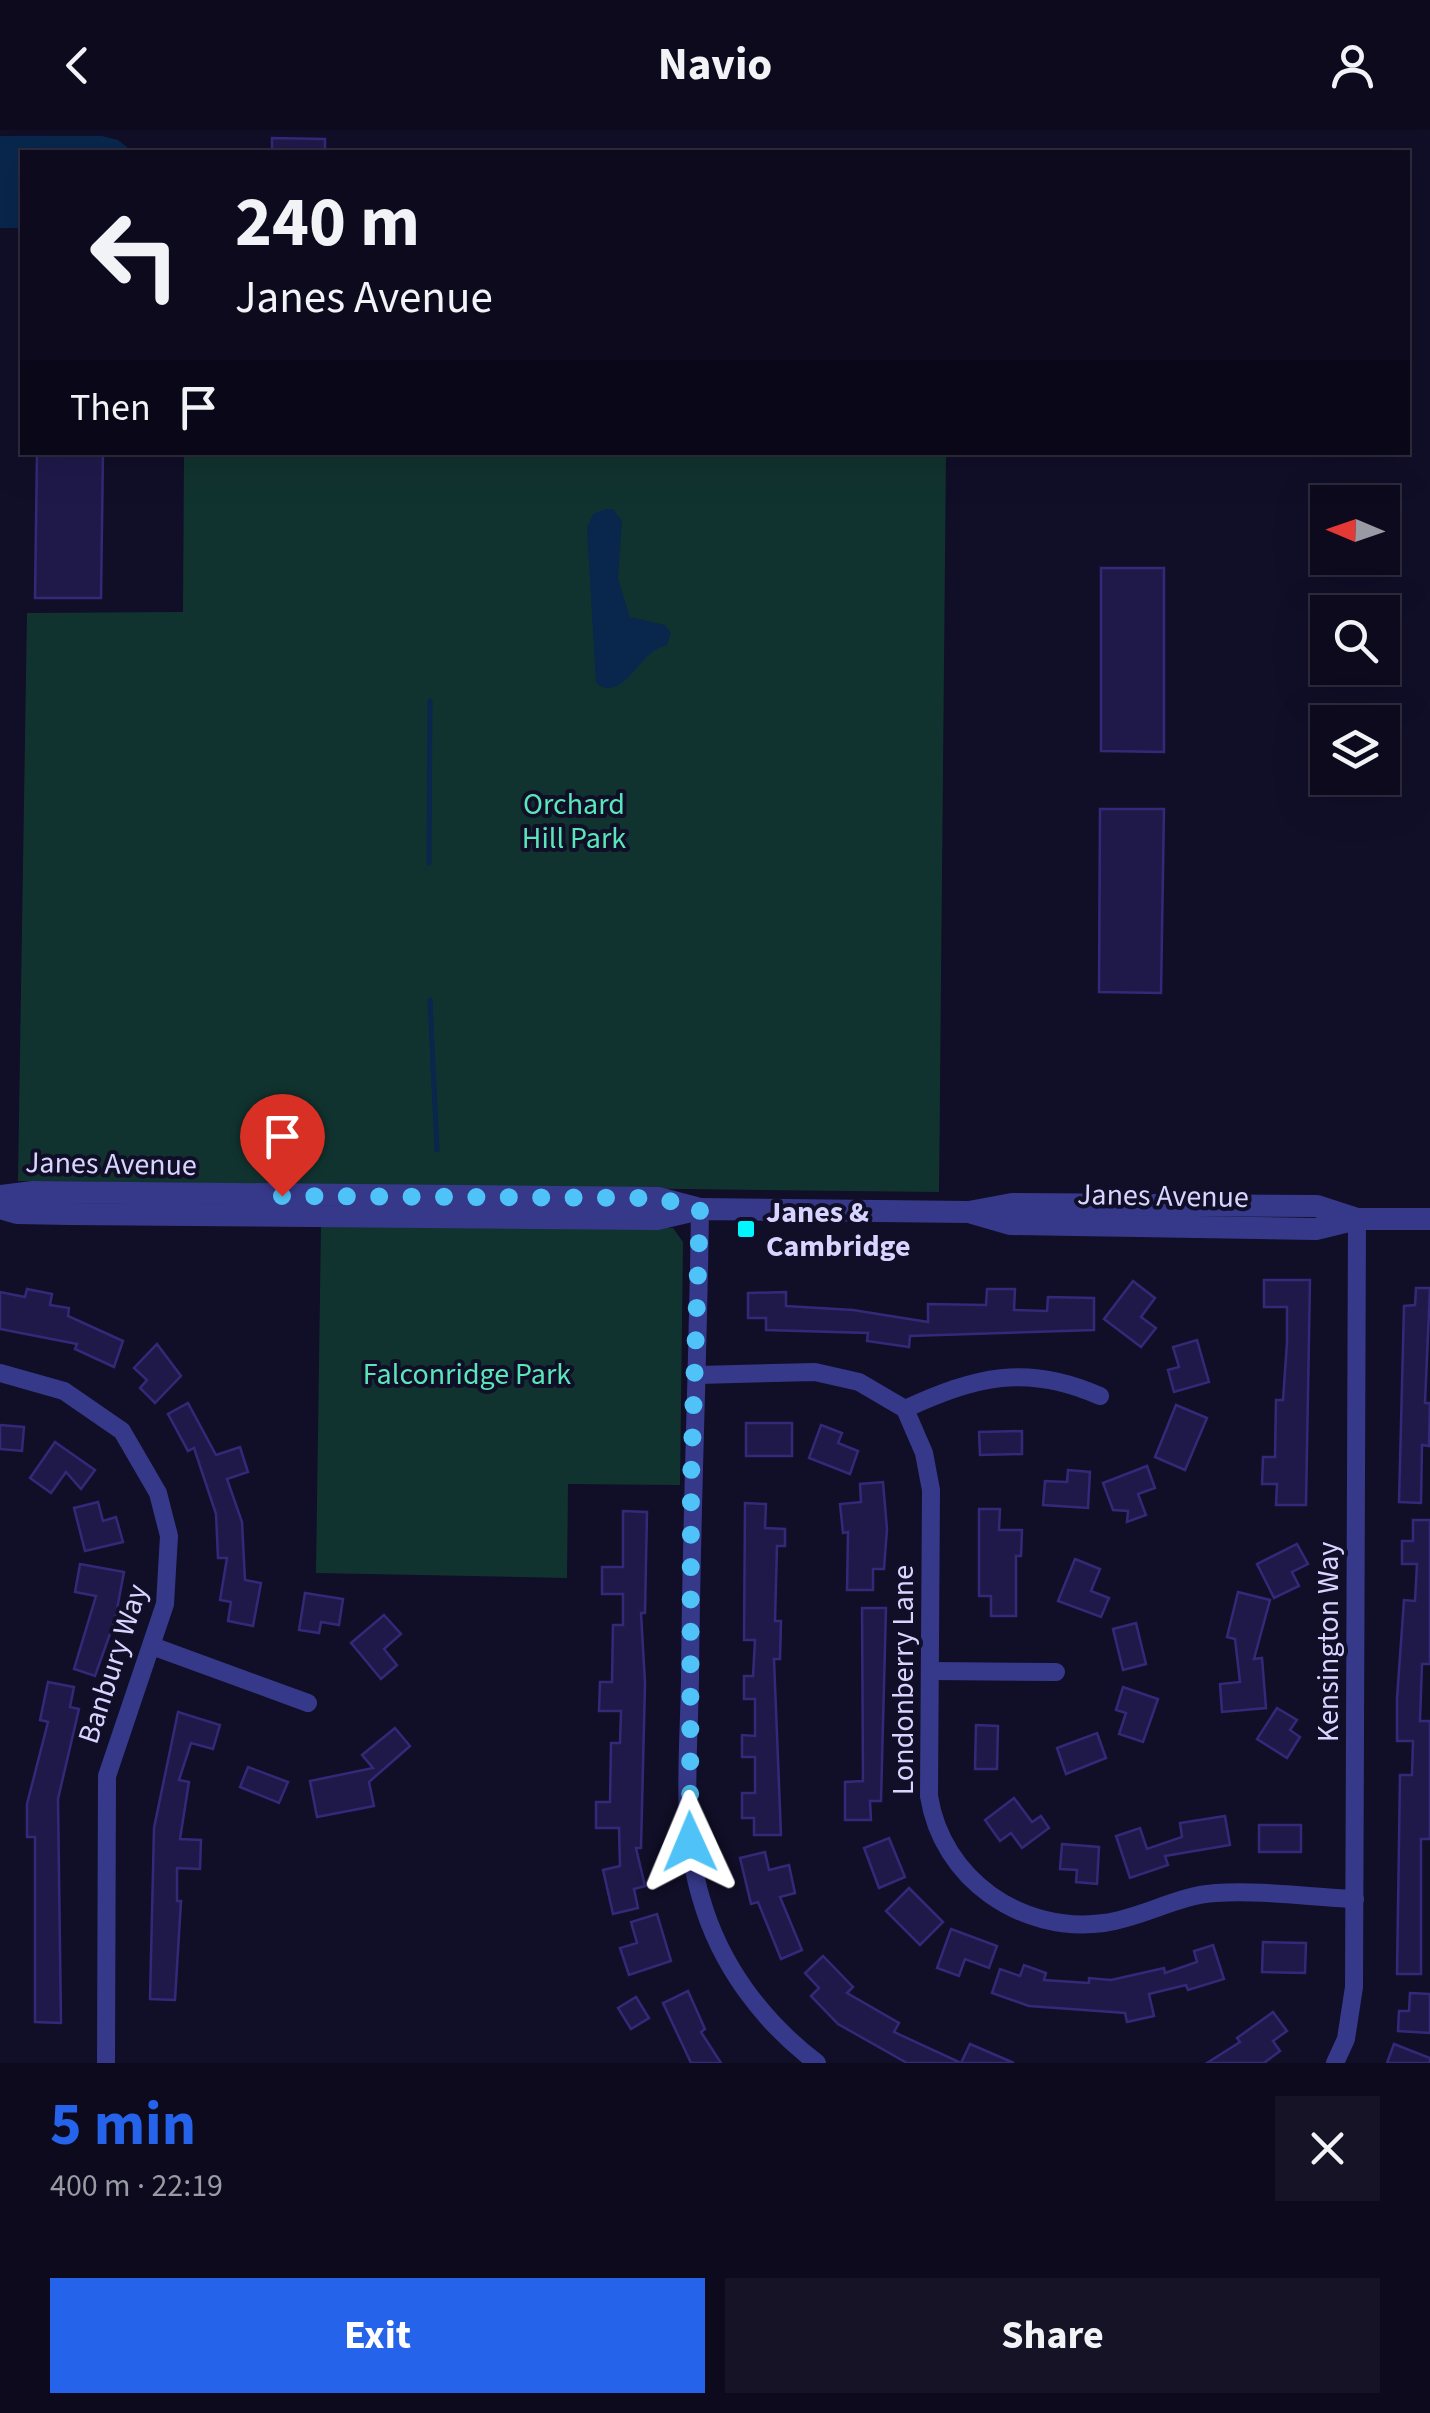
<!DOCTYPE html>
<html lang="en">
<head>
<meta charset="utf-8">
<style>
	:root { --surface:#0d0a1e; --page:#161327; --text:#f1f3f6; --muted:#9a9aa4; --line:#2d2b3c; --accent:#2563eb }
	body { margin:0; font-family:"Source Sans 3",sans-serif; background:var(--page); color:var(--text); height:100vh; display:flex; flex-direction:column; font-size:38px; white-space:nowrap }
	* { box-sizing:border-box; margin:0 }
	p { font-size:32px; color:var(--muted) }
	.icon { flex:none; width:55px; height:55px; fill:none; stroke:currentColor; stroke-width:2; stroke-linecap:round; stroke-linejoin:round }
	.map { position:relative; height:1933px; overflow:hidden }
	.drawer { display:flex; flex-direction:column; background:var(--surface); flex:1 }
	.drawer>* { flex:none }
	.hud { position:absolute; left:20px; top:20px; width:1390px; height:305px; border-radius:0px; box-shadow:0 10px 40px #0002,0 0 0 2px var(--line); background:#0d0a1e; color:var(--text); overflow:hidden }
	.needle { width:65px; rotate:272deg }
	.buttons { position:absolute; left:1310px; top:355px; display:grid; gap:20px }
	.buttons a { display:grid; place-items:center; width:90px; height:90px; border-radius:0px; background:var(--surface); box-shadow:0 10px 40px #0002,0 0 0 2px var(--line); font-size:50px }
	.pin { position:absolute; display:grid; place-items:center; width:85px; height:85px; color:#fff; margin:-102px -42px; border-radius:50% 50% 50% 0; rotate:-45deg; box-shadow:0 0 10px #0007 }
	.pin .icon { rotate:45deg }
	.me { position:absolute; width:110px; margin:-55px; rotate:359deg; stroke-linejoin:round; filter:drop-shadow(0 0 8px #0008) }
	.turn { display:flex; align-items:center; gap:35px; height:210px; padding:0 50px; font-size:45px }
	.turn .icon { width:130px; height:130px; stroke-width:2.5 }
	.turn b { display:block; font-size:70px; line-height:85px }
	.then { display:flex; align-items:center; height:95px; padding:0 50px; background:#0003; gap:20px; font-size:38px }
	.round { display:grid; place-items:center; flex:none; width:105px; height:105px; border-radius:0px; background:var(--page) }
	.head { display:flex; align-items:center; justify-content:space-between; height:170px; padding:0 50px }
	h1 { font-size:60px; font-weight:700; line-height:75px; color:var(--accent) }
	.primary-button { display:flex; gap:20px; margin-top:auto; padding:20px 50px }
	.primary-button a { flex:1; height:115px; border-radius:0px; background:var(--accent); color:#fff; font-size:40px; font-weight:700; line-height:115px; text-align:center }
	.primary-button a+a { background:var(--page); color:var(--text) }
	header { display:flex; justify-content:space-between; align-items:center; height:130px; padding:0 50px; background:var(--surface); font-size:45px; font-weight:700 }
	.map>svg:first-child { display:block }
	.green { fill:#11332f }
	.water { fill:#09264c }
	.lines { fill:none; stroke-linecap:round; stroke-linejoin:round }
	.stream { stroke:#09264c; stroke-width:5 }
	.building { fill:#1f194a; stroke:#332978; stroke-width:2.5 }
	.minor { stroke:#36398a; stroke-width:18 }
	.tertiary { stroke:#36398a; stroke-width:22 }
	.route { stroke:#4fc3f7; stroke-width:18; stroke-dasharray:0 32.4 }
	.poi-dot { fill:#01f7ff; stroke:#110e28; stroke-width:4 }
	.labels { text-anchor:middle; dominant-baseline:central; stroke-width:8; stroke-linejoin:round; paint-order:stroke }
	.park-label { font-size:30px; fill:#59e7ba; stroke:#110e28 }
	.street-label { font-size:30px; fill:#d7d5ff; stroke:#110e28 }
	.poi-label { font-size:30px; font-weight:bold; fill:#d7d5ff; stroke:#110e28; text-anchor:start }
</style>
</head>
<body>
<header><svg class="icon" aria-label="back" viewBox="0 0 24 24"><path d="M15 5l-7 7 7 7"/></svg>Navio<svg class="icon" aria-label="person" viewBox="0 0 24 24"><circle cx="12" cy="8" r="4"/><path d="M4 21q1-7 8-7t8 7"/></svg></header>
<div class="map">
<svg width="1430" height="1933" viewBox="0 0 1430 1933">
	<rect width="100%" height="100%" fill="#110e28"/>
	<g class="green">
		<path d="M184 323H946L939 1062 18 1051 27 483 183 482Z"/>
		<path d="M321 1094 673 1098 683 1112 680 1355 568 1354 567 1448 316 1443Z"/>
	</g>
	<g class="water">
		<path d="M0 6H102L118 10 133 22H22V98H0Z"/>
		<path d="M605 379H613L622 391 618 449 630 487 665 495 671 503 667 515C639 520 623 575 596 553L587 398 593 384Z"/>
	</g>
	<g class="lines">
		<g class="stream">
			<path d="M429 733 430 571"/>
			<path d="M430 870 437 1020"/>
		</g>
	</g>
	<g class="building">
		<path d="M272 8 325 9V22H272Z"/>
		<path d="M37 322H103L101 468H35Z"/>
		<path d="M1101 438H1164V622L1101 621Z"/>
		<path d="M1100 679H1164L1161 863 1099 862Z"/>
		<path d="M1264 1150H1310L1306 1375H1276L1277 1354H1262L1263 1327H1275L1276 1270H1283L1287 1212V1177H1264Z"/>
		<path d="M1133 1151 1155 1168 1141 1187 1156 1198 1141 1217 1104 1189Z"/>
		<path d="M1416 1158H1430L1425 1273H1430L1429 1316 1422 1315 1421 1373 1399 1372 1404 1176 1415 1175Z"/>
		<path d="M27 1159 52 1164 50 1175 69 1178 68 1186 123 1211 114 1237 75 1219 77 1214 0 1199V1162L25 1167Z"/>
		<path d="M987 1159H1015L1014 1180 1047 1181 1048 1167 1094 1168V1200L910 1206 909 1217 867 1211 868 1203 766 1200V1188H748V1163L786 1162V1176L853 1180 928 1192V1174L986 1175Z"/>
		<path d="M1197 1210 1209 1252 1174 1262 1168 1240 1179 1237 1173 1217Z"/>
		<path d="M157 1214 181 1246 155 1273 140 1258 147 1250 134 1238Z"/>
		<path d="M188 1273 216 1325 240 1317 248 1342 227 1349 242 1392 245 1450 261 1453 253 1496 228 1491 231 1472 220 1470 227 1428H218L216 1384 194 1318 188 1321 168 1284Z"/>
		<path d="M1176 1275 1207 1288 1185 1340 1155 1327Z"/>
		<rect x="746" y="1293" width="46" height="33"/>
		<path d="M0 1295 24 1297 22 1321 0 1319Z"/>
		<path d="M821 1295 842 1303 838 1313 858 1321 850 1344 809 1328Z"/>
		<path d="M1022 1301V1324L980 1325 979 1302Z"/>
		<path d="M55 1312 95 1340 81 1359 66 1342 51 1363 30 1348Z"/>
		<path d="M1147 1336 1155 1358 1138 1364 1146 1385 1127 1392 1128 1381 1113 1380 1103 1353Z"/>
		<path d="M1068 1340 1090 1342 1088 1378 1043 1375 1045 1351 1067 1352Z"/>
		<path d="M883 1352 887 1399 884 1439H873V1460H847L848 1402 843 1403 840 1374 861 1372 860 1354Z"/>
		<path d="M98 1372 103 1391 116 1387 123 1412 85 1421 74 1378Z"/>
		<path d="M745 1373 766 1374 765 1398 785 1399V1416H777L775 1491H781L780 1529H774L781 1705H754V1688H742V1663H755V1627H742V1605L755 1606V1569H744V1546H753L755 1510H744Z"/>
		<path d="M979 1379H1000L999 1400H1022L1021 1426H1016V1486H991V1466H979Z"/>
		<path d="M623 1381 647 1382 645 1483H641L645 1553 641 1718H636L645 1756 634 1759 638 1778 613 1784 603 1740 620 1736 619 1698H596V1672H610L611 1613H620L621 1581H599L600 1552H612L613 1495H623V1464H602V1437H623Z"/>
		<path d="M1413 1390H1430V1534H1422L1420 1591H1430V1709H1421V1844H1397L1400 1645H1412L1413 1611H1397V1568L1404 1470 1415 1471 1417 1434H1402V1411H1413Z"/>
		<path d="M1297 1414 1308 1434 1292 1442 1299 1456 1274 1468 1257 1434Z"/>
		<path d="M1075 1429 1100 1439 1091 1461 1109 1468 1101 1487 1058 1471Z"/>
		<path d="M80 1434 124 1442 115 1490 95 1546 74 1539 96 1466 75 1462Z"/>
		<path d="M1238 1462 1270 1470 1254 1529 1262 1528 1266 1578 1222 1582 1220 1554 1240 1552 1235 1509 1227 1507Z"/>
		<path d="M305 1463 343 1469 339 1495 321 1492 319 1503 299 1500Z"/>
		<path d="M862 1478H886L881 1671H870L871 1690H845V1652L863 1651Z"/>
		<path d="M384 1485 401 1504 384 1519 397 1535 381 1549 351 1513Z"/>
		<path d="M1136 1493 1146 1534 1123 1540 1113 1499Z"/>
		<path d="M48 1552 74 1557 70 1577 79 1579 58 1669 61 1893 35 1892V1707H27V1674L48 1592 40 1590Z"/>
		<path d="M1123 1557 1158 1569 1143 1612 1119 1604 1126 1583 1116 1580Z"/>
		<path d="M1277 1578 1297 1590 1290 1600 1300 1607 1287 1628 1257 1609Z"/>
		<path d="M178 1582 220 1595 213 1619 191 1613 179 1650 189 1652 180 1709 201 1710 200 1739 177 1738V1771H181L175 1870 150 1869 154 1698Z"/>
		<path d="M976 1595 998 1596 997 1639H975Z"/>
		<path d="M395 1598 410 1616 369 1652 374 1676 317 1687 310 1651 373 1638 362 1625Z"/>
		<path d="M1097 1603 1106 1628 1066 1644 1057 1618Z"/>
		<path d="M248 1637 288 1652 279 1673 240 1657Z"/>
		<path d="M1014 1668 1032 1692 1041 1686 1049 1698 1022 1718 1011 1703 1000 1711 985 1690Z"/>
		<path d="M1225 1686 1230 1715 1165 1726 1168 1735 1130 1748 1116 1706 1140 1698 1147 1719 1182 1707 1180 1693Z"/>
		<rect x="1259" y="1695" width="42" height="27"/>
		<path d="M889 1708 905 1747 879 1758 864 1718Z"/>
		<path d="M1062 1714 1099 1717 1097 1754 1076 1752 1077 1740 1060 1739Z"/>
		<path d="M765 1722 769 1740 789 1735 795 1763 780 1767 802 1820 781 1829 758 1772 751 1774 740 1728Z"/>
		<path d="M909 1758 943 1792 920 1815 886 1781Z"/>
		<path d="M657 1784 671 1831 629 1845 620 1818 637 1813 631 1792Z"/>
		<path d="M951 1799 997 1816 989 1838 965 1829 959 1846 937 1838Z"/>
		<path d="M1263 1812 1306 1813 1305 1843 1262 1842Z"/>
		<path d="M1213 1815 1224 1849 1188 1860 1186 1855 1149 1864 1154 1886 1127 1892 1125 1883 1029 1876 992 1863 1000 1839 1020 1846 1024 1835 1046 1843 1044 1850 1089 1853V1848L1111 1850 1164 1838 1165 1843 1197 1832 1194 1821Z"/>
		<path d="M823 1826 853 1857 847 1863 899 1893 894 1902 961 1933H907L838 1894 811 1866 819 1858 805 1843Z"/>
		<path d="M688 1861 705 1899 701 1902 721 1933H691L663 1873Z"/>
		<path d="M1410 1863 1430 1864V1903L1398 1901 1399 1881H1409Z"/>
		<path d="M636 1867 649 1888 631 1899 618 1878Z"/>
		<path d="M1273 1882 1287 1901 1273 1911 1280 1921 1264 1933H1207L1240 1912 1237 1908Z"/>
		<path d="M970 1914 1014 1933H961Z"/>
		<path d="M1394 1914 1430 1928V1933H1387Z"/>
	</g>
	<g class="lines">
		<g class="minor">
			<path d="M700 1079C698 1236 691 1393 690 1550 689 1622 680 1699 701 1768 720 1835 762 1891 817 1933"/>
			<path d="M0 1243 64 1261 122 1301 158 1363 169 1406 165 1474 107 1646 106 1933"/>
			<path d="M698 1245 815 1242 859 1252 905 1279 924 1323 931 1360 929 1666C942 1749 1021 1804 1104 1793 1142 1788 1178 1765 1216 1763 1261 1760 1309 1767 1355 1769"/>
			<path d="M905 1279C975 1247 1026 1233 1100 1266"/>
			<path d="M152 1516 308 1573"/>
			<path d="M930 1541 1056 1542"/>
			<path d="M1335 1933 1346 1909 1354 1857 1357 1089"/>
		</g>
		<g class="tertiary">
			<path d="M0 1066 33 1062 658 1068 696 1078"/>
			<path d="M0 1078 17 1083 69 1084 657 1089 700 1079 969 1082 1012 1074 1317 1076 1357 1089"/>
			<path d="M972 1083 1010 1094 1316 1099 1357 1089H1430"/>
		</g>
	</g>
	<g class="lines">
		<path class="route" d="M282 1066 658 1068 700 1079 691 1350 690 1712"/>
	</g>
	<rect class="poi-dot" x="736" y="1089" width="20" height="20" rx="5"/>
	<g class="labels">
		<g class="park-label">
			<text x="574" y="674">Orchard<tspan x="574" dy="34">Hill Park</tspan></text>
			<text x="467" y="1244">Falconridge Park</text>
		</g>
		<g class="street-label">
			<text transform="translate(111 1034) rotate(1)">Janes Avenue</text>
			<text transform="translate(1163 1066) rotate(1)">Janes Avenue</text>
			<text transform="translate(1328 1512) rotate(-90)">Kensington Way</text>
			<text transform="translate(113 1534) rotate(-72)">Banbury Way</text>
			<text transform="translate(903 1550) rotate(-90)">Londonberry Lane</text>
		</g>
		<g class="poi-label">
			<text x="766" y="1082">Janes &amp;<tspan x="766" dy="34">Cambridge</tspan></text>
		</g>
	</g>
</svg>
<div class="buttons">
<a><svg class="needle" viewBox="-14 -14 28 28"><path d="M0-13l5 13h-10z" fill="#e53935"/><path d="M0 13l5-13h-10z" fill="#9a9aa4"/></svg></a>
<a><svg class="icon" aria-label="search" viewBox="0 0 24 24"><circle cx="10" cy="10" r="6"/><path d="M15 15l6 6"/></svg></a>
<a><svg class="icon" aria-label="layers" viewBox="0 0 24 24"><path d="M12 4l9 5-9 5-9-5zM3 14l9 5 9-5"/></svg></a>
</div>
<div class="pin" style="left:282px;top:1066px;background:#d93025"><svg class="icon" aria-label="arrive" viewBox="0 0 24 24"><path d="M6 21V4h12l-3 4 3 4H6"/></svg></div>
<svg class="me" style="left:690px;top:1712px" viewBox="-20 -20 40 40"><path d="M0-17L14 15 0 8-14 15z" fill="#4fc3f7" stroke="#fff" stroke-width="4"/></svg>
<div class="hud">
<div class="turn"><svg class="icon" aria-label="left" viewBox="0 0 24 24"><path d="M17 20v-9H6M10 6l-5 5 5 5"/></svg><div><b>240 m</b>Janes Avenue</div></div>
<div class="then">Then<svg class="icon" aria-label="arrive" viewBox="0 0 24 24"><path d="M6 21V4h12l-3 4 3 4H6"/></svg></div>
</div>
</div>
<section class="drawer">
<div class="head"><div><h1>5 min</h1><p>400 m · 22:19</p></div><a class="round"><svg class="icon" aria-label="close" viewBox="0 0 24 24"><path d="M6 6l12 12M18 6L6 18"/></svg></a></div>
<div class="primary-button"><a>Exit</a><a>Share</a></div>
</section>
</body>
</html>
